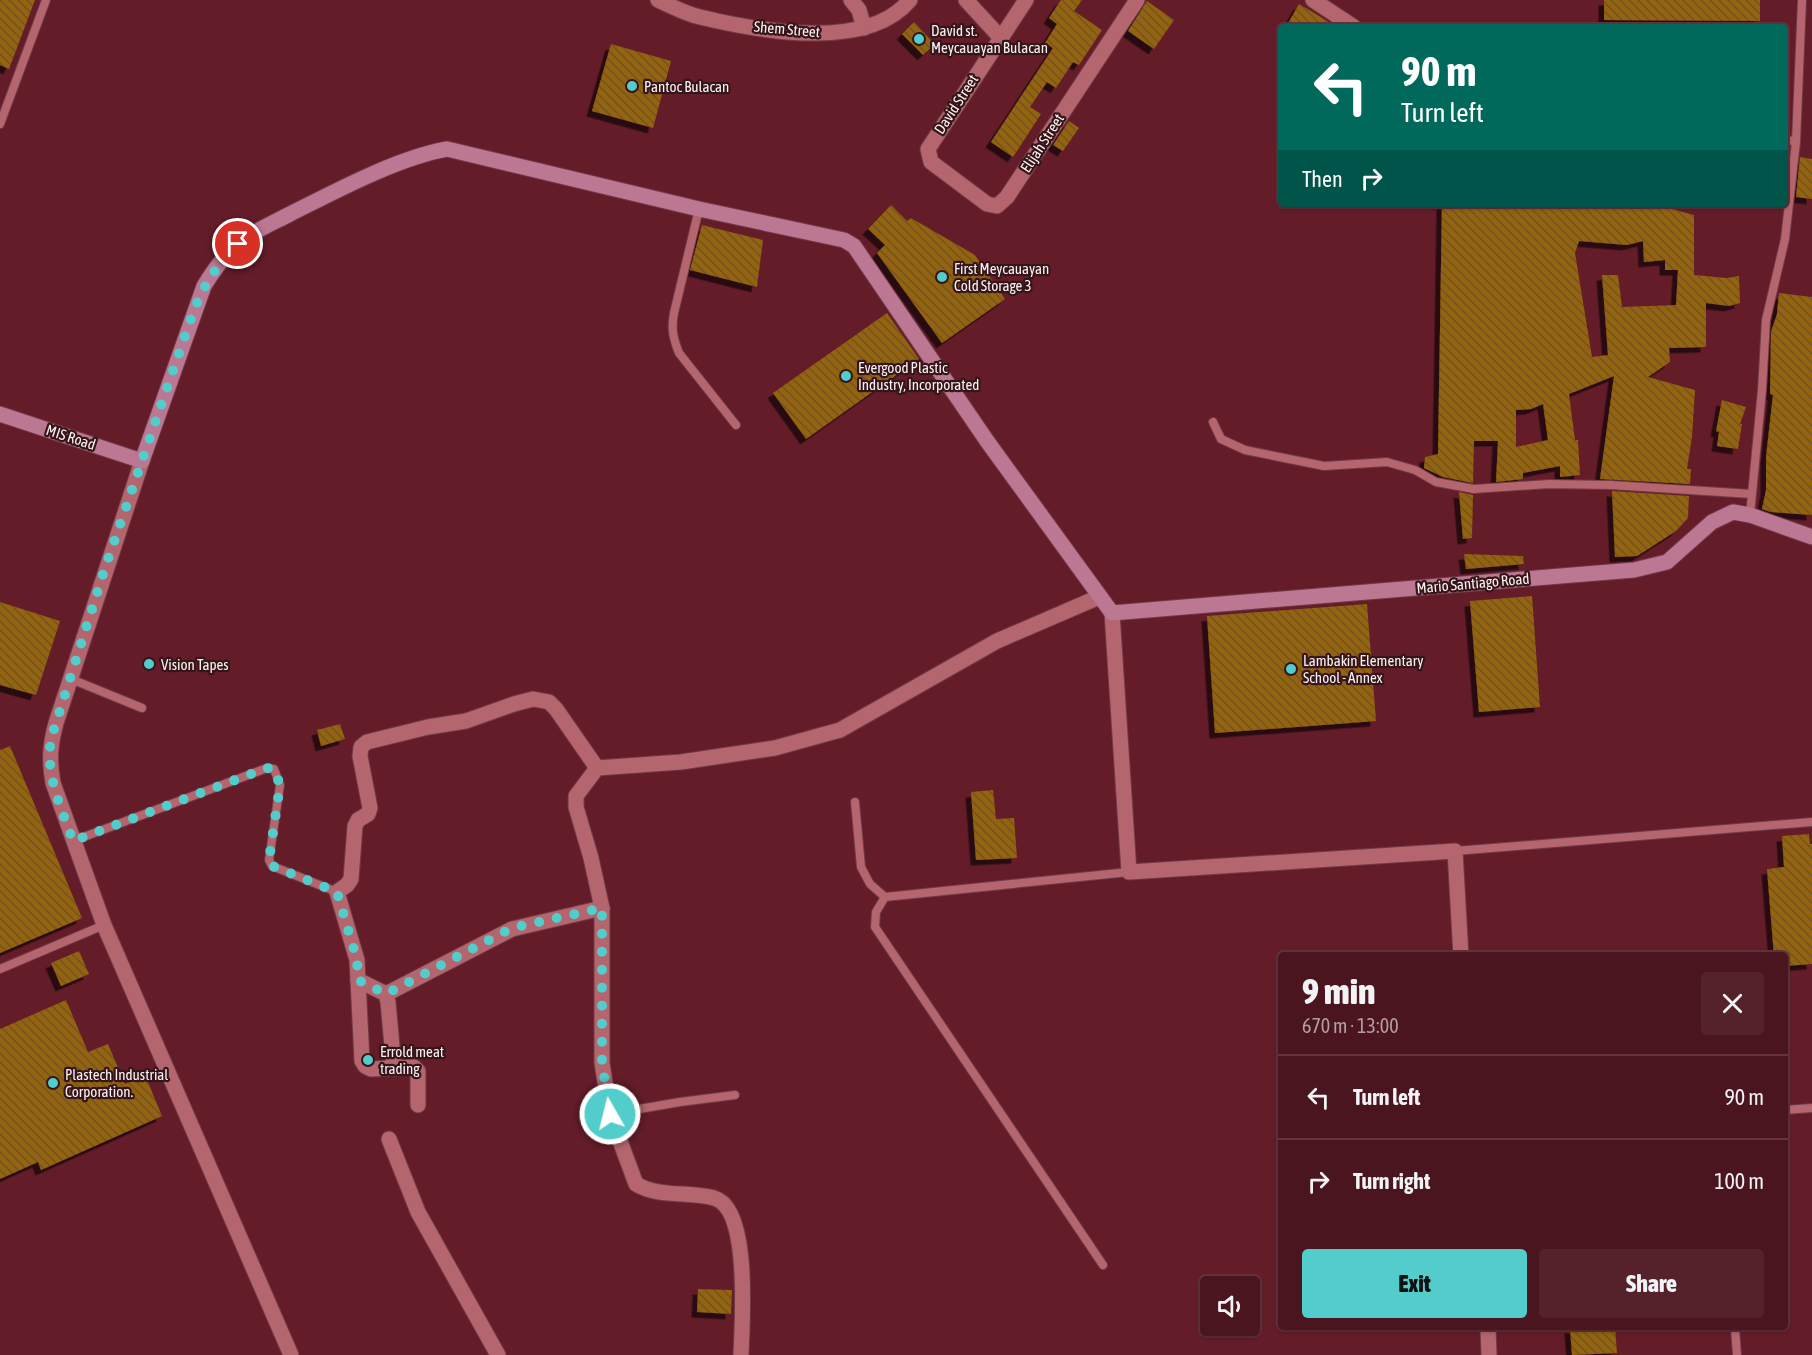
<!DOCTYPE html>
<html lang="en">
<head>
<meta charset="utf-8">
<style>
	:root { --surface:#4b151f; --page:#55222c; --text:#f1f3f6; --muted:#b29fa4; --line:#62343d; --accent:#53cdcb }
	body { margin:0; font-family:"Asap Condensed",sans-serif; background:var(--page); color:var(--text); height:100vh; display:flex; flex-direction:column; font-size:22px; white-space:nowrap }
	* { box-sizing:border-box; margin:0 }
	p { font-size:20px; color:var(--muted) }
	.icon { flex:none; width:33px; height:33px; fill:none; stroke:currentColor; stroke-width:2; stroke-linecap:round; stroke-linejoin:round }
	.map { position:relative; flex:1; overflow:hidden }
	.side { position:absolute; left:1278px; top:952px; width:510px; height:378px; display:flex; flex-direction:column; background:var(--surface); border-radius:6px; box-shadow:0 2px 4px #0004,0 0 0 2px var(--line) }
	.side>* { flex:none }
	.guide { position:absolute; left:1278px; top:24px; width:510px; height:183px; border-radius:6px; box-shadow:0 2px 4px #0004,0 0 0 2px var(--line); background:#00695c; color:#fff; overflow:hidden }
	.buttons { position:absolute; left:1200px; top:1276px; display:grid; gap:12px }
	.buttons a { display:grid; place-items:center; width:60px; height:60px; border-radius:6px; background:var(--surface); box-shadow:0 2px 4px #0004,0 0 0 2px var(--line); font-size:30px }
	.pin { position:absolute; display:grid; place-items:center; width:51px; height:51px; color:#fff; margin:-26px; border:3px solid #fff; border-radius:50%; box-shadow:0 2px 6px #0007 }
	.me { position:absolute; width:66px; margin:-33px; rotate:352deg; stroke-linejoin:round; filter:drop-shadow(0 0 4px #0008) }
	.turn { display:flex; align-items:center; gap:21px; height:126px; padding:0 24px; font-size:27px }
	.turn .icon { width:78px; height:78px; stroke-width:2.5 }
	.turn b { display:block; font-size:42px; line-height:51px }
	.then { display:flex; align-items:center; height:57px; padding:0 24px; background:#0003; gap:12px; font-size:22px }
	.round { display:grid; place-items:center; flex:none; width:63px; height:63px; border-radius:6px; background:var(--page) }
	.headline { display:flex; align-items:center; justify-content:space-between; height:102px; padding:0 24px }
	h1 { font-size:36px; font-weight:800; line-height:45px }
	.action { display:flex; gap:12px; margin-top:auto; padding:12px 24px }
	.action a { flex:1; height:69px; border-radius:6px; background:var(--accent); color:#111; font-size:24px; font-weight:800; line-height:69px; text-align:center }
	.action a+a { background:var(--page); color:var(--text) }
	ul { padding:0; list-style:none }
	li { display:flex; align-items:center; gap:18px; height:84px; padding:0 24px; border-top:2px solid var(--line) }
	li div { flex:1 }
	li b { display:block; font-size:22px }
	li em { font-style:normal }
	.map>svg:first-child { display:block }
	.building { fill:url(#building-back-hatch); fill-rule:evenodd; filter:url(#shadow) }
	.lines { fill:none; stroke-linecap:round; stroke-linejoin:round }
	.lane-casing { stroke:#713a47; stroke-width:10 }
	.street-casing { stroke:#713a47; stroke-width:17 }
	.secondary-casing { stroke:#713a47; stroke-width:17 }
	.lane { stroke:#b4656d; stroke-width:8 }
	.street { stroke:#b4656d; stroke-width:15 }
	.secondary { stroke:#bc7892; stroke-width:15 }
	.route { stroke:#53cdcb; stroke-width:10; stroke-dasharray:0 18 }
	.poi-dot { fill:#53cdcb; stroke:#351519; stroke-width:2 }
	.labels { text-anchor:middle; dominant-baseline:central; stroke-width:4.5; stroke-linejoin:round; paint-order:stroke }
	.street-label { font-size:15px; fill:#fbf2f2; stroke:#351519 }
	.poi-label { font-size:15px; fill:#fbf2f2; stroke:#351519; text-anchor:start }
</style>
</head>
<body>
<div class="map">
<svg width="1812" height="1355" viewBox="0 0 1812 1355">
	<defs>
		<pattern id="building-back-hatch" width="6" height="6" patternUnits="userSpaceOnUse" patternTransform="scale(1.5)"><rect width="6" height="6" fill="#956307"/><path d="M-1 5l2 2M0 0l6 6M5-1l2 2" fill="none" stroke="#6c552b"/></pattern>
		<filter id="shadow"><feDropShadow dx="-5.5" dy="5.5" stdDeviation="0" flood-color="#0009"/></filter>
	</defs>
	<rect width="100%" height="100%" fill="#641c29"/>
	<g class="building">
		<path d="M0 0H35L9 69 0 65Z"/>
		<path d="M1061 0H1082L1074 11 1102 30 1079 65 1073 62 1056 88 1047 82 1030 107 1041 114 1013 157 991 142 1053 48 1045 43 1057 24 1049 18Z"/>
		<path d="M1604 0H1760V21L1604 20Z"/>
		<path d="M1147 1 1174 20 1154 49 1128 31Z"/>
		<path d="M1299 4 1324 19 1336 27H1286Z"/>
		<path d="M914 22 935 44 923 55 902 34Z"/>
		<path d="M611 44 671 61 653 128 592 111Z"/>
		<path d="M1069 121 1079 128 1063 151 1053 145Z"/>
		<path d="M1800 157 1812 159V199L1796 197Z"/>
		<path d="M1442 204H1661V206L1694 215V275L1727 278 1739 276 1740 303 1729 306 1706 303V347L1669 348 1670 362 1648 377 1695 390 1692 437 1687 469H1691L1690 484 1600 479 1614 376 1569 394 1575 440H1578L1580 475 1560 477V466L1523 473V479L1496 482 1498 441H1474L1473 483 1443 477 1424 468 1425 457 1438 454ZM1579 241 1627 245 1643 241 1644 262 1665 260V270H1678L1676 305 1622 307 1618 275H1602L1608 355 1592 357 1575 253ZM1543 404 1548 440 1516 447V410L1531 409Z"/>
		<path d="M891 205 907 221 911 218 975 255 1005 299 942 343 877 253 885 245 868 229Z"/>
		<path d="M702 225 763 240 757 287 690 270Z"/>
		<path d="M1779 293 1812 297V515L1771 512 1762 509 1766 490V457L1773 395 1770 394 1771 332 1777 314Z"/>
		<path d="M887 313 919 359 806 439 773 393Z"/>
		<path d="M1722 400 1746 407 1740 424H1742L1738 449 1717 446 1719 432 1716 431Z"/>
		<path d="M1612 491 1689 496 1688 518 1676 531 1637 556 1615 557Z"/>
		<path d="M1459 492 1473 495 1472 538 1463 539Z"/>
		<path d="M1464 554 1523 556 1524 564 1466 569Z"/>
		<path d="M1532 596 1540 707 1479 712 1470 601Z"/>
		<path d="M0 602 60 621 36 695 0 685Z"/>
		<path d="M1367 604 1376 721 1215 733 1207 616Z"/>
		<path d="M340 724 345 739 321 746 317 730Z"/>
		<path d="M10 746 82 918 0 953V750Z"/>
		<path d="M993 790 996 819 1014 818 1017 858 976 860 971 792Z"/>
		<path d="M1809 834 1810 844H1812V964L1785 966V956H1774L1767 869 1784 867 1782 836Z"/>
		<path d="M79 951 89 974 61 986 51 963Z"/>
		<path d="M66 1000 88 1052 108 1044 125 1084 145 1075 162 1116 41 1170 38 1162 0 1179V1029Z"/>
		<path d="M698 1289 732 1290 731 1314 697 1312Z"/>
		<path d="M1570 1328H1615L1617 1353 1572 1355Z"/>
	</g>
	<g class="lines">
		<defs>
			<g id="lane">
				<path d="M0 124 46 0"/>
				<path d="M1785 139 1796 142"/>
				<path d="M699 209 674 313C671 328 673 338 679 353L736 425"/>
				<path d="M1213 422 1221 439 1245 450 1324 466 1387 462 1415 470 1436 482 1474 489 1549 484 1611 485 1752 494"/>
				<path d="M1750 515 1762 390 1766 320 1785 239 1796 142 1802 0"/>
				<path d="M71 679 142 708"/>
				<path d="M855 802 861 867 870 884 885 897"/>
				<path d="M73 841 267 768 274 769 280 785 269 860 272 866 337 892"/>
				<path d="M1455 851 1812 822"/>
				<path d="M0 969 104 925"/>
				<path d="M1785 1110 1812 1108"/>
				<path d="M610 1114 680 1102 735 1095"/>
				<path d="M1103 1265 875 927 876 912 885 897 1129 872"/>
				<path d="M1735 1328 1737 1355"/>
			</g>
			<g id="street">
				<path d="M658 0C671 6 686 14 700 17 758 31 867 52 910 0"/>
				<path d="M851 0 859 10 864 28"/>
				<path d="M966 0 1000 37"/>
				<path d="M1026 0 928 149 931 162 987 204 997 206 1007 197 1137 0"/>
				<path d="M1313 0 1354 27"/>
				<path d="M142 461 56 723C50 745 49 760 53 783L104 925 291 1355"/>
				<path d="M1112 613 1129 872 1455 851 1461 956"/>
				<path d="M358 980 386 994 388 1002 394 1068"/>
				<path d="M386 994 512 929 602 908"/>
				<path d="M418 1105V1071L414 1067 371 1069 365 1066 362 1061 357 960 337 892 347 885 351 879 355 826 358 820 368 814 370 808 360 756 361 747 367 742 428 727 466 721 514 704 533 699 549 702 556 709 597 768"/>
				<path d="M389 1139 418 1212 498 1355"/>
				<path d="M1488 1328 1489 1355"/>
				<path d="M741 1355C742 1323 751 1208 714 1198 689 1191 659 1198 636 1184L610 1114 602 1063V908L591 858 576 807V796L597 768 681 762 775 748 840 730 997 641 1099 597"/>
			</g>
			<path id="secondary" d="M0 414 142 461 204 286C213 271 224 256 238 244 253 231 273 223 290 214 336 191 397 158 447 149L699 209 844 240 854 246 987 441 1112 613 1634 570 1667 562 1712 522 1733 512 1750 515 1812 537"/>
		</defs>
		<use href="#lane" class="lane-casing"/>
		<use href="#street" class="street-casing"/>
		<use href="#secondary" class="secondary-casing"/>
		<use href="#lane" class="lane"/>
		<use href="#street" class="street"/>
		<use href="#secondary" class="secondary"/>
	</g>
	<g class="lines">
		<path class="route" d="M238 244C217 265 206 281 194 310L105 568 56 723C53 732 50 741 50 750 48 782 63 812 73 841L267 768 274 769 280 785 269 860 272 866 337 892 357 960 358 980 386 994 512 928 602 908V1063L610 1114"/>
	</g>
	<g class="poi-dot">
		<circle cx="919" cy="39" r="6"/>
		<circle cx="632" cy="86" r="6"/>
		<circle cx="942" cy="277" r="6"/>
		<circle cx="846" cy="376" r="6"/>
		<circle cx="149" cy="664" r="6"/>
		<circle cx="1291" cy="669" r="6"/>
		<circle cx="368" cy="1060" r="6"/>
		<circle cx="53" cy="1083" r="6"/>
	</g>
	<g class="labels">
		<g class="street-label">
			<text transform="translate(787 29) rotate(5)">Shem Street</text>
			<text transform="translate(956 104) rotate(-57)">David Street</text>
			<text transform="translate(1042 143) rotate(-57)">Elijah Street</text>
			<text transform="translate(71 437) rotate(18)">MIS Road</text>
			<text transform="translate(1473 583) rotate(-5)">Mario Santiago Road</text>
		</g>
		<g class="poi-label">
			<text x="931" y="30">David st.<tspan x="931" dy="17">Meycauayan Bulacan</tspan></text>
			<text x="644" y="86">Pantoc Bulacan</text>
			<text x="954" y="268">First Meycauayan<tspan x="954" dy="17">Cold Storage 3</tspan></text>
			<text x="858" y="367">Evergood Plastic<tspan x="858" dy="17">Industry, Incorporated</tspan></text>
			<text x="1303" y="660">Lambakin Elementary<tspan x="1303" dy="17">School - Annex</tspan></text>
			<text x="161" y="664">Vision Tapes</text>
			<text x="380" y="1051">Errold meat<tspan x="380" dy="17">trading</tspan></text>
			<text x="65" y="1074">Plastech Industrial<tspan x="65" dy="17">Corporation.</tspan></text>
		</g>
	</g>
</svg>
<div class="buttons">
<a><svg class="icon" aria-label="sound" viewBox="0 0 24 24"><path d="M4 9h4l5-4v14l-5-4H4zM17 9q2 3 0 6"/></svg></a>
</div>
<div class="pin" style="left:238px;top:244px;background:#d93025"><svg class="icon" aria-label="arrive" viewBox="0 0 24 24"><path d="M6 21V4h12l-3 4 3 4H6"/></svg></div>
<svg class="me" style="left:610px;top:1114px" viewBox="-20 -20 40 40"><circle r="17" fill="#53cdcb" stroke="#fff" stroke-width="3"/><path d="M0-11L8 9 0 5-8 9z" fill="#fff"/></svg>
<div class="guide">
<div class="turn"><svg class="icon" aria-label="left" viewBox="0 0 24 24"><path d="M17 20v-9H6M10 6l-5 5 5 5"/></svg><div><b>90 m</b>Turn left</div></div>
<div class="then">Then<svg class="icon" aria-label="right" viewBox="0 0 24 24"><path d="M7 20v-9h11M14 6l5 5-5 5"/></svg></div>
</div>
<section class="side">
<div class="headline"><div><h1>9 min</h1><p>670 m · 13:00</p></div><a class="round"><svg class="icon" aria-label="close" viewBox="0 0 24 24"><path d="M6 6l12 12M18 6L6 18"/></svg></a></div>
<ul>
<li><svg class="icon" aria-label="left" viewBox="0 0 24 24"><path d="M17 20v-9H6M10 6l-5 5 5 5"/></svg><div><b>Turn left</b></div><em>90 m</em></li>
<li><svg class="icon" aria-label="right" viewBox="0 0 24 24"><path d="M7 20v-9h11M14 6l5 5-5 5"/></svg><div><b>Turn right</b></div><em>100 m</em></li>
</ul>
<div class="action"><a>Exit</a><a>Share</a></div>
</section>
</div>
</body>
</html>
